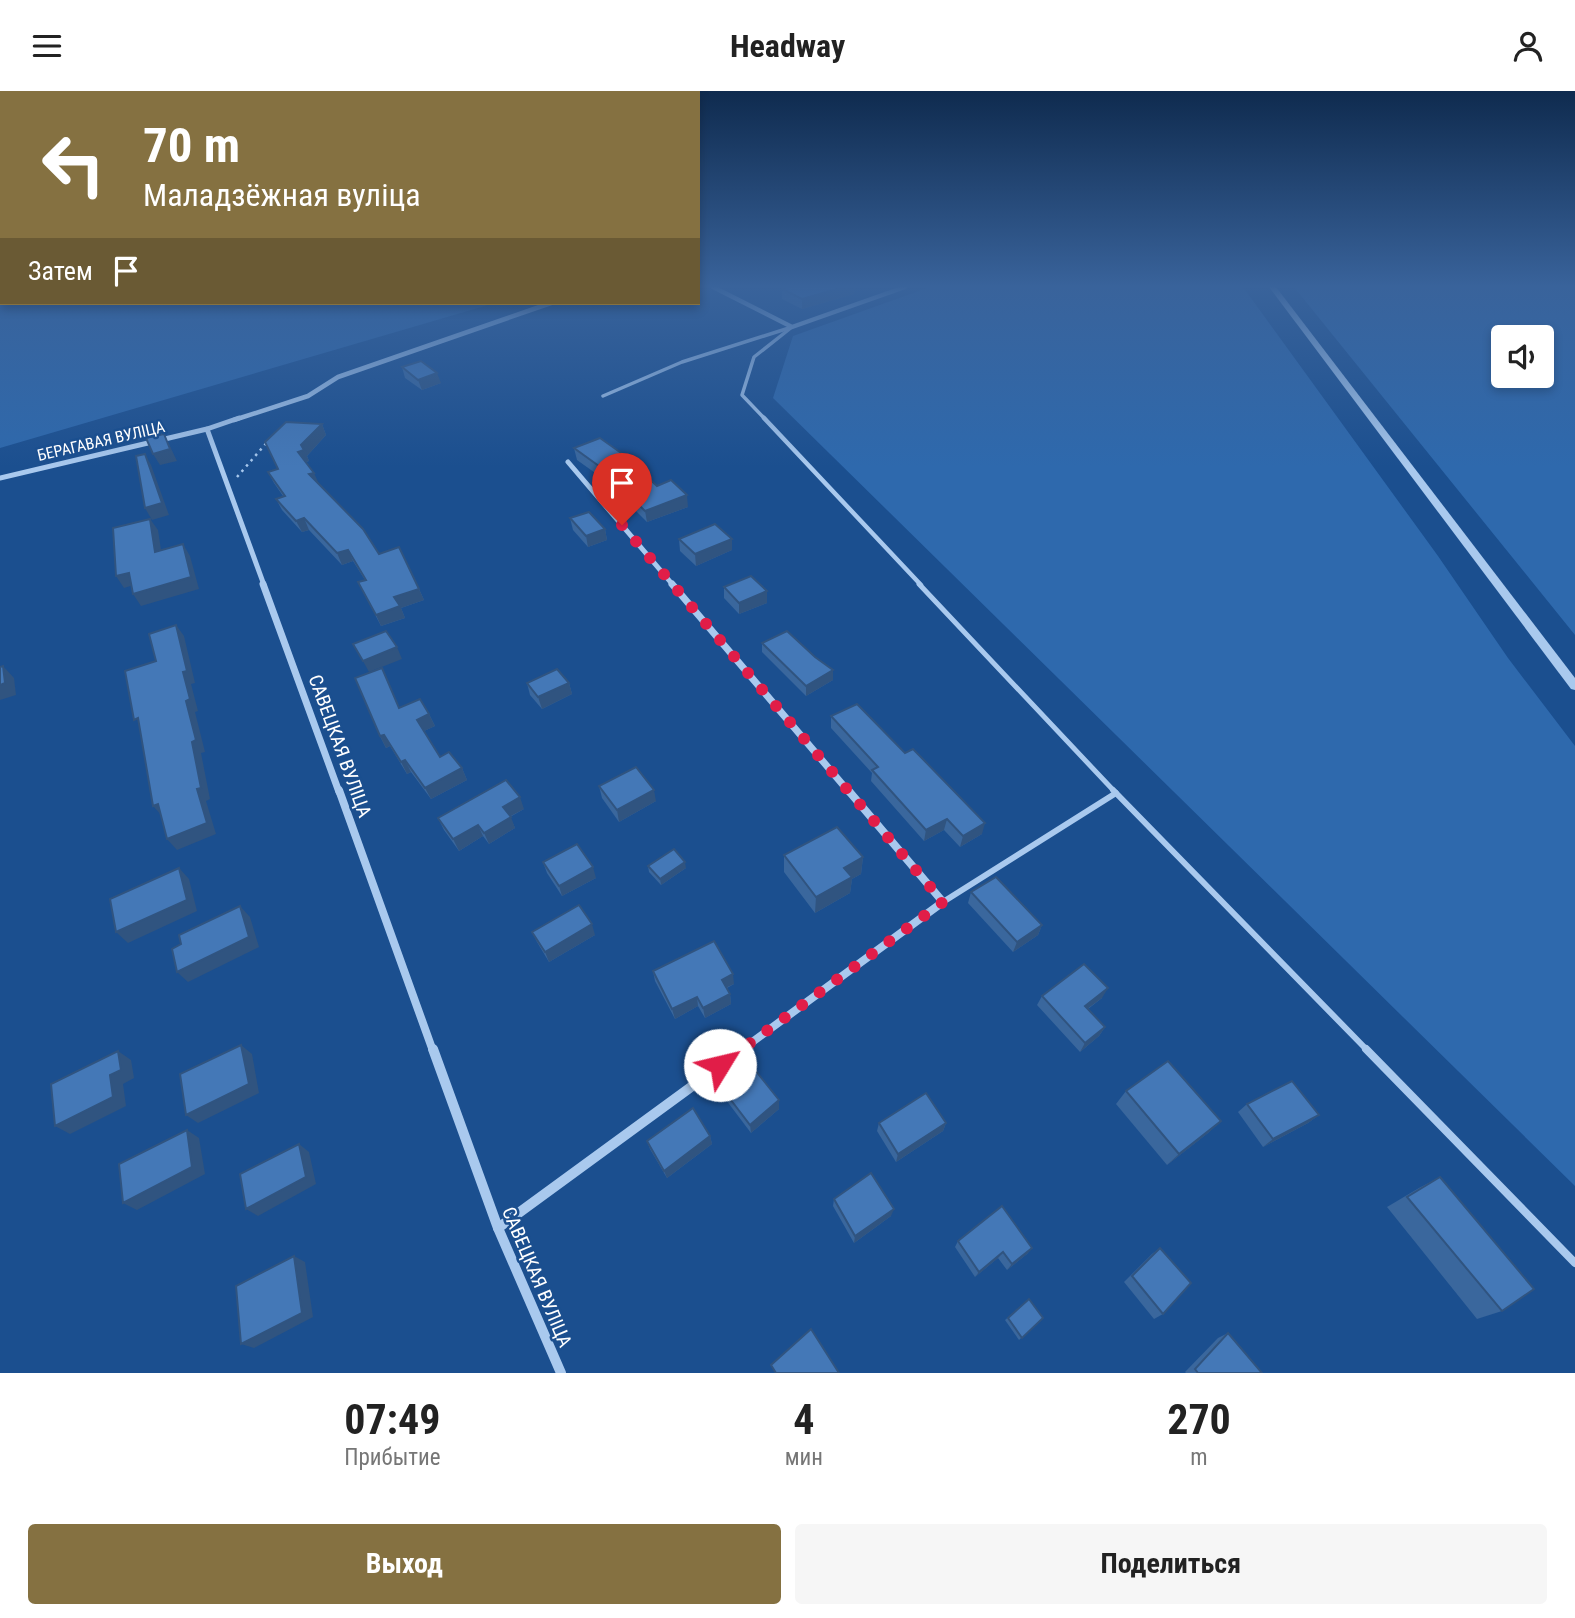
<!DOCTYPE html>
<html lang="ru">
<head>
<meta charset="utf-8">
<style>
	:root { --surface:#fff; --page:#f6f6f6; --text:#222; --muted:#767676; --accent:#857141 }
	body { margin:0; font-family:"Roboto Condensed",sans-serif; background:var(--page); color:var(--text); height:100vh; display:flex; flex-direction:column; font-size:26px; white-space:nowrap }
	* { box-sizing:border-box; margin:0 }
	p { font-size:23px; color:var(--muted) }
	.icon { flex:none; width:38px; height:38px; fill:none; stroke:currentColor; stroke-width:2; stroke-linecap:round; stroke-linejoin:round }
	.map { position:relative; height:1282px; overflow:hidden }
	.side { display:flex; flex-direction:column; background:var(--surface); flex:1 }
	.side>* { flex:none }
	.banner { position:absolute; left:0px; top:0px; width:700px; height:214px; box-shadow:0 4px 10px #0003; background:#857141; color:#fff; overflow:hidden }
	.controls { position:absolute; left:1491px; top:234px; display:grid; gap:14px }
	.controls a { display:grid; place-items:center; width:63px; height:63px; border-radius:7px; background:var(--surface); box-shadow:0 4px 10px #0003; font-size:35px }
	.pin { position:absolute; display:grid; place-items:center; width:60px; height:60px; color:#fff; margin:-72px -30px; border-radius:50% 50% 50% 0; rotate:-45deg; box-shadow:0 0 7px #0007 }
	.pin .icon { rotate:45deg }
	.me { position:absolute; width:77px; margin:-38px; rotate:54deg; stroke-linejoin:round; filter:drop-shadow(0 0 5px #0008) }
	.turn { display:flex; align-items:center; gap:24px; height:147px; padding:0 28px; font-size:32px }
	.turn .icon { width:91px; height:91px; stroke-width:2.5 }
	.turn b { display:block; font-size:49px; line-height:60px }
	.then { display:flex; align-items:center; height:66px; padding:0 28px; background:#0003; gap:14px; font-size:26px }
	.eta { display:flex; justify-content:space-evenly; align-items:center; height:119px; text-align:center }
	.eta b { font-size:42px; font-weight:700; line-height:49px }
	.primary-button { display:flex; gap:14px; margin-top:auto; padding:14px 28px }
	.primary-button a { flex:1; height:80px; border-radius:7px; background:var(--accent); color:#fff; font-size:28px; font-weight:700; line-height:80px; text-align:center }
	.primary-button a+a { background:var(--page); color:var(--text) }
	header { display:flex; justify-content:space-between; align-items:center; height:91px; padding:0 28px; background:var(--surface); font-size:32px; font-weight:700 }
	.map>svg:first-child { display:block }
	.green { fill:#2e69ad; fill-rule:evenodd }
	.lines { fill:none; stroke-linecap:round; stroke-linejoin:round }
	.path { stroke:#a9c9ee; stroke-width:2.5; stroke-dasharray:2.5 4.5; stroke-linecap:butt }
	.service-far4 { stroke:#a9c9ee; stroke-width:3.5 }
	.service-far3 { stroke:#a9c9ee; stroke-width:4.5 }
	.service-far2 { stroke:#a9c9ee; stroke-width:5 }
	.service-far1 { stroke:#a9c9ee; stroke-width:6 }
	.service { stroke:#a9c9ee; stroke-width:8 }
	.minor-far4 { stroke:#a9c9ee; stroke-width:4.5 }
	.minor-far3 { stroke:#a9c9ee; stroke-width:5 }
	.minor-far2 { stroke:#a9c9ee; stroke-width:7 }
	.minor-far1 { stroke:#a9c9ee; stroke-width:8 }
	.minor { stroke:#a9c9ee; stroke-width:10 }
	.tertiary { fill:#a9c9ee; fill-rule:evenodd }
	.wall { fill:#3a679d }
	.shaded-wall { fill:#305480 }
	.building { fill:#4478b7; stroke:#305480; stroke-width:2 }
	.route { stroke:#e11d48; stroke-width:12; stroke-dasharray:0 21.6 }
	.labels { text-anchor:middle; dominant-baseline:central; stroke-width:5; stroke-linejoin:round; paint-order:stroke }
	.far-street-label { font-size:16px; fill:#fff; stroke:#1b4f8f }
	.street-label { font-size:19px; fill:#fff; stroke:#1b4f8f }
</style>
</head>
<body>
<header><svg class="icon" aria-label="menu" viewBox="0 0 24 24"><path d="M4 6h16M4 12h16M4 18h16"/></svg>Headway<svg class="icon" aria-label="person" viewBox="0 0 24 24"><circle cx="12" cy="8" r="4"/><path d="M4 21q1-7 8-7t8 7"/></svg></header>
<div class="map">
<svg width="1575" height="1282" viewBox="0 0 1575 1282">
	<rect width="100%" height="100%" fill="#1b4f8f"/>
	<g class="green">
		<path d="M0 196 2 212H495L0 357Z"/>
		<path d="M930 196H1243L1438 465 1508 567 1575 655V1095L773 307 793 245Z"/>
		<path d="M1294 196H1575V544ZM1503 247H1542V285H1503Z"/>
	</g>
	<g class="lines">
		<path class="path" d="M237 386 269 349"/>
		<g class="service-far4">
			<path d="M603 305 682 271 789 237"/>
			<path d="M766 329 742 304 754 266 792 236"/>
		</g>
		<path class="service-far3" d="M764 327 921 494"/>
		<path class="service-far2" d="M919 493 1115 701"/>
		<g class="service-far1">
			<path d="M1113 699 1368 960"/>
			<path d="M943 811 1116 702"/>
		</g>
		<path class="service" d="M1366 958 1575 1172"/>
		<g class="minor-far4">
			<path d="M713 196 792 236 905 196"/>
			<path d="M234 329 308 305 338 286 551 212"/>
		</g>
		<g class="minor-far3">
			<path d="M207 338 264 494"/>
			<path d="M568 371 673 494"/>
			<path d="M0 387 207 338 239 327"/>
		</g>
		<g class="minor-far2">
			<path d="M263 493 339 701"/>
			<path d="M672 493 849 701"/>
		</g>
		<g class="minor-far1">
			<path d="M339 699 433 960"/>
			<path d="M740 960 943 811 848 699"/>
		</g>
		<g class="minor">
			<path d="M433 958 498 1137 561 1282"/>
			<path d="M498 1137 743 958"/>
		</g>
		<path class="tertiary" d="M1269 196H1276L1575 587V599L1571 598Z"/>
	</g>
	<g class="wall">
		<path d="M788 196H855L854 203 802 218 782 208V198Z"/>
		<path d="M402 276 441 292 422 299 405 287Z"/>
		<path d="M322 333 326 344 307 365 309 370 306 371 318 393 379 463 419 498 424 509 401 517 405 527 381 535 358 491 365 489 353 470 342 474 309 439 302 441 282 419 276 408 283 405 274 392 268 381 278 378Z"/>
		<path d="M574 357 657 395 688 416 647 431 605 389 577 369Z"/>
		<path d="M570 427 605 438 607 449 588 456 573 439Z"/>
		<path d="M679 448 732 459 696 475 680 460Z"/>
		<path d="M724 496 767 500V512L739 523 724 507Z"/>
		<path d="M762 552 833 589 806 605 762 561Z"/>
		<path d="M527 592H569L572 603 542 618 530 604Z"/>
		<path d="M400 617 429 623 435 635 424 640 440 666 462 677 467 689 431 708 411 681 407 683 390 655 386 657 380 645Z"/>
		<path d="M831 625 982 743 960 756 944 739 924 750 871 690 872 682 831 637Z"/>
		<path d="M599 695 656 710 619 731 602 707Z"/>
		<path d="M524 718 510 726 515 737 489 753 483 745 459 760 444 739 438 727Z"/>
		<path d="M784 764 863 766 861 783 852 788 850 802 815 822 784 781Z"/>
		<path d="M543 771 596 787 562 805 547 782Z"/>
		<path d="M648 775 686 777 661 794 649 781Z"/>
		<path d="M971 801 1042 834 1038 844 1013 861 968 812Z"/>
		<path d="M532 841 595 844 549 871 537 851Z"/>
		<path d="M653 880 734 893 727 897 730 903 731 913 705 927 698 915 675 928 655 890Z"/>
		<path d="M1042 905 1102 907 1088 918 1105 936 1099 945 1080 961 1037 914Z"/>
		<path d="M718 992 779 1018 751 1042 720 1001Z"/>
		<path d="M1126 1000 1221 1030 1208 1042 1167 1074 1116 1013Z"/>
		<path d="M1247 1013 1319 1024 1308 1032 1263 1056 1238 1021Z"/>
		<path d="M879 1032H946L943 1040 896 1071 877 1040Z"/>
		<path d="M710 1045 712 1053 667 1087 650 1058 647 1050Z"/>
		<path d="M1440 1086 1502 1220 1477 1228 1387 1116 1419 1097Z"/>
		<path d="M834 1108 891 1125 854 1152 833 1115Z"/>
		<path d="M958 1150 1032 1157 1027 1163 1007 1179 998 1167 975 1186 955 1156Z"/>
		<path d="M1160 1157 1163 1223 1154 1228 1124 1191 1152 1163Z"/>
		<path d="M1029 1208 1043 1227 1019 1249 1005 1229Z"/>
		<path d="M1228 1242 1262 1282H1186L1185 1281 1218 1247Z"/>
	</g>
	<g class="shaded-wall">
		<path d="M844 196H855L854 203 802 218V208Z"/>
		<path d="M437 282 441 292 422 299 418 289Z"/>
		<path d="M322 333 326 344 307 365 309 370 303 372 298 361 301 354Z"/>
		<path d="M164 343 177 370 160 374 153 363Z"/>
		<path d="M145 363 151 374 169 424 152 429 145 417Z"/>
		<path d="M314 382 319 393 314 394 309 383Z"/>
		<path d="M687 404 688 416 647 431 645 420Z"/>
		<path d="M304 427 309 439 302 441 296 430Z"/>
		<path d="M150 428 158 439 163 472 155 461Z"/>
		<path d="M605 438 607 449 588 456 586 445Z"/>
		<path d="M732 448V459L696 475 695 463Z"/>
		<path d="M183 453 190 465 199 498 141 515 133 503Z"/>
		<path d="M348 459 353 470 342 474 337 462Z"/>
		<path d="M129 482 137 493 124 497 116 485Z"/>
		<path d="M419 498 424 509 401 517 405 527 381 535 376 524 394 506Z"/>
		<path d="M767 500V512L739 523V512Z"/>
		<path d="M176 534 184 545 195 592 191 593 198 620 195 621 205 661 201 662 210 708 206 710 216 743 177 759 167 748 197 698 192 651Z"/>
		<path d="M397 556 402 568 369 581 363 570Z"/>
		<path d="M3 575 14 587 16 604 0 609V594Z"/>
		<path d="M833 579V589L806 605V595Z"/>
		<path d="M569 592 572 603 542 618 538 606Z"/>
		<path d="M429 623 435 635 422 641 417 629Z"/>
		<path d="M384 644 390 655 386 657 380 645Z"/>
		<path d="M405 669 411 681 407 683 401 671Z"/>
		<path d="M462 677 467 689 431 708 425 697Z"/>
		<path d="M654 699 656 710 619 731 617 719Z"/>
		<path d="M520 706 524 718 507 727 503 716Z"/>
		<path d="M158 713 163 726 153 715Z"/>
		<path d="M511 726 515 737 489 753 484 742Z"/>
		<path d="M947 728 944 739 924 750 926 739Z"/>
		<path d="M985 732 982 743 960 756 963 745Z"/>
		<path d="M478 734 483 745 459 760 453 748Z"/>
		<path d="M863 766 861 783 852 788 850 802 815 822 816 806 844 777Z"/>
		<path d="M685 771 686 777 661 794 660 788Z"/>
		<path d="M593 776 596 787 562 805 559 795Z"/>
		<path d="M179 777 189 788 197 820 128 852 116 841Z"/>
		<path d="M240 815 250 826 259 856 188 891 177 881Z"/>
		<path d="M592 833 595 844 549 871 545 861Z"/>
		<path d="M1042 834 1038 844 1013 861 1017 851Z"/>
		<path d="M733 883 734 893 723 898 722 889Z"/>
		<path d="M1108 897 1102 907 1079 924 1085 915Z"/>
		<path d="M730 903 731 913 705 927 703 917Z"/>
		<path d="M697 906 698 915 675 928 672 918Z"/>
		<path d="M1105 936 1099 945 1080 961 1085 952Z"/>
		<path d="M241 954 252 963 259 1002 198 1032 186 1024Z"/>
		<path d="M118 960 131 969 134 987 123 993 126 1015 70 1043 55 1035 110 984Z"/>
		<path d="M779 1009V1018L751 1042 750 1034Z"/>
		<path d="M1319 1024 1308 1032 1263 1056 1273 1048Z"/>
		<path d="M1221 1030 1208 1042 1167 1074 1179 1063Z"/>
		<path d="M946 1032 943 1040 896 1071 898 1063Z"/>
		<path d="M187 1039 199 1047 205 1083 137 1119 123 1112Z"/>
		<path d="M710 1045 712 1053 667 1087 664 1080Z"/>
		<path d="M299 1053 309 1061 316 1093 258 1125 246 1118Z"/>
		<path d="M894 1118 891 1125 854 1152 855 1145Z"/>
		<path d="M1032 1157 1027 1163 1007 1179 1012 1173Z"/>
		<path d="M1003 1161 998 1167 975 1186 979 1181Z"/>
		<path d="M294 1165 305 1171 313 1226 254 1257 241 1253Z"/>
	</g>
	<g class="building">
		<path d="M788 196H844L802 208 782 198Z"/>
		<path d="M421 270 437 282 418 289 402 276Z"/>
		<path d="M286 331 322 333 301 354 304 359 298 361 314 382 309 383 363 438 379 463 399 456 419 498 394 506 400 515 376 524 358 491 366 489 348 459 337 462 304 427 296 430 276 408 285 405 268 381 278 378 265 351Z"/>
		<path d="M164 343 170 358 153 363 146 347Z"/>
		<path d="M600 347 624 364 657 395 671 389 687 404 645 420 603 378 574 357Z"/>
		<path d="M145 363 162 412 145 417 136 365Z"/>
		<path d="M589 421 605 438 586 445 570 427Z"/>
		<path d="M150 428 155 461 183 453 191 486 133 503 129 482 116 485 113 437Z"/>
		<path d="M715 433 732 448 695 463 679 448Z"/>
		<path d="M751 485 767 500 739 512 724 496Z"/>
		<path d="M176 534 187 580 183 581 190 608 186 610 196 649 192 651 201 697 197 698 207 732 167 748 158 713 153 715 138 627 134 629 125 580 156 570 149 543Z"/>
		<path d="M386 540 397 556 363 570 353 553Z"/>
		<path d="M787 540 815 566 833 579 806 595 762 552Z"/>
		<path d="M3 575 5 592 0 594V576Z"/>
		<path d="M382 577 399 617 420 608 429 623 417 629 440 666 449 661 462 677 425 697 405 669 401 671 384 644 380 645 355 587Z"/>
		<path d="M557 578 569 592 538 606 527 592Z"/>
		<path d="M857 613 905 662 913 658 985 732 963 745 947 728 926 739 872 679 878 676 831 625Z"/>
		<path d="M636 676 654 699 617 719 599 695Z"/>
		<path d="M506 689 520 706 503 716 511 726 484 742 478 734 453 748 438 727Z"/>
		<path d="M837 736 863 766 844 777 852 786 816 806 784 764Z"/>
		<path d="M577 753 593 776 559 795 543 771Z"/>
		<path d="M674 758 685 771 660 788 648 775Z"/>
		<path d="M179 777 187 809 116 841 110 808Z"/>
		<path d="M996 786 1042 834 1017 851 971 801Z"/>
		<path d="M579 814 592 833 545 861 532 841Z"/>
		<path d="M240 815 249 846 177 881 172 858 181 853 179 844Z"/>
		<path d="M714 850 733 883 722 889 730 903 703 917 697 906 672 918 653 880Z"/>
		<path d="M1084 873 1108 897 1085 915 1105 936 1085 952 1042 905Z"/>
		<path d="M241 954 249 993 186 1024 180 983Z"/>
		<path d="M118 960 121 979 110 984 113 1006 55 1035 51 993Z"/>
		<path d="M747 969 779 1009 750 1034 718 992Z"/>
		<path d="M1168 970 1221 1030 1179 1063 1126 1000Z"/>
		<path d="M1292 990 1319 1024 1273 1048 1247 1013Z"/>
		<path d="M926 1002 946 1032 898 1063 879 1032Z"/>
		<path d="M693 1017 710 1045 664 1080 647 1050Z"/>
		<path d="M187 1039 192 1076 123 1112 119 1073Z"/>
		<path d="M299 1053 306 1086 246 1118 240 1083Z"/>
		<path d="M871 1082 894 1118 855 1145 834 1108Z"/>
		<path d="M1440 1086 1534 1198 1502 1220 1407 1106Z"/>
		<path d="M1002 1115 1032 1157 1012 1173 1003 1161 979 1181 958 1150Z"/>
		<path d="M1160 1157 1191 1192 1163 1223 1132 1185Z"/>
		<path d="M294 1165 302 1222 241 1253 236 1195Z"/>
		<path d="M1029 1208 1043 1227 1022 1247 1008 1227Z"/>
		<path d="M811 1238 839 1282H776L771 1274Z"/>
		<path d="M1228 1242 1262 1282H1198L1195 1278Z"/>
	</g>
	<linearGradient id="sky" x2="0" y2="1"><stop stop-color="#0f2b4f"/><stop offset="0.52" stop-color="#39639b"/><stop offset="1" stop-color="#39639b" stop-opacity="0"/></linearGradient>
	<rect width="1575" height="376" fill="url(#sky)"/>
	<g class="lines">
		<path class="route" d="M622 434 943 811 720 974"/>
	</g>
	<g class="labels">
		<g class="far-street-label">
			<text transform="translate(101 350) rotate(-13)">БЕРАГАВАЯ ВУЛІЦА</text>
		</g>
		<g class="street-label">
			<text transform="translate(340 655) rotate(70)">САВЕЦКАЯ ВУЛІЦА</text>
			<text transform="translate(537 1186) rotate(67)">САВЕЦКАЯ ВУЛІЦА</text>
		</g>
	</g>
</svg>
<div class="controls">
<a><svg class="icon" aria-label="sound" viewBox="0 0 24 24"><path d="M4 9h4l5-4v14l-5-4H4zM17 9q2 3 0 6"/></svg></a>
</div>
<div class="pin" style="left:622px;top:434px;background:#d93025"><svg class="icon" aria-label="arrive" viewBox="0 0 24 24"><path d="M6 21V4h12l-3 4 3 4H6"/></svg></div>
<svg class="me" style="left:720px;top:974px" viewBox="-20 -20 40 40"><circle r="19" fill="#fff"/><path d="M0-13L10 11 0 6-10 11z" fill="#e11d48"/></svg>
<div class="banner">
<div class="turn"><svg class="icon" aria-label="left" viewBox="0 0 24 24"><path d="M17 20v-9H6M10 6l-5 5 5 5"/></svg><div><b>70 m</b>Маладзёжная вуліца</div></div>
<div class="then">Затем<svg class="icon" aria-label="arrive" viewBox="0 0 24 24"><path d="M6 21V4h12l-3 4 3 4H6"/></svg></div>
</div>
</div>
<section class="side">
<div class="eta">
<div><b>07:49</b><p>Прибытие</p></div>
<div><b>4</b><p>мин</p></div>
<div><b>270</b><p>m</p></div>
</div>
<div class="primary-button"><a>Выход</a><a>Поделиться</a></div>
</section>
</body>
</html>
